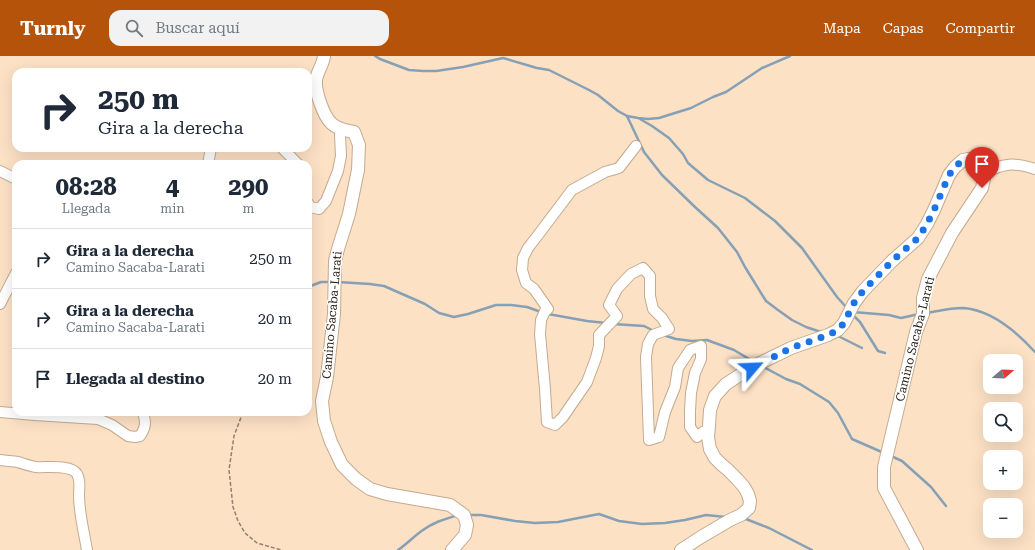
<!DOCTYPE html>
<html lang="es">
<head>
<meta charset="utf-8">
<style>
	:root { --surface:#fff; --page:#f2f2f3; --text:#1f2937; --muted:#747a83; --line:#e0e1e3; --accent:#b45309 }
	body { margin:0; font-family:"Roboto Serif",serif; background:var(--page); color:var(--text); height:100vh; display:flex; flex-direction:column; font-size:15px; white-space:nowrap }
	* { box-sizing:border-box; margin:0 }
	p { font-size:13px; color:var(--muted) }
	.icon { flex:none; width:22px; height:22px; fill:none; stroke:currentColor; stroke-width:2; stroke-linecap:round; stroke-linejoin:round }
	.map { position:relative; flex:1; overflow:hidden }
	.panel { position:absolute; left:12px; top:104px; width:300px; height:256px; display:flex; flex-direction:column; background:var(--surface); border-radius:12px; box-shadow:0 4px 16px #0002 }
	.panel>* { flex:none }
	.guide { position:absolute; left:12px; top:12px; width:300px; height:84px; border-radius:12px; box-shadow:0 4px 16px #0002; background:#fff; color:var(--text); overflow:hidden }
	.needle { width:26px; rotate:71deg }
	.controls { position:absolute; left:983px; top:298px; display:grid; gap:8px }
	.controls a { display:grid; place-items:center; width:40px; height:40px; border-radius:8px; background:var(--surface); box-shadow:0 4px 16px #0002; font-size:20px }
	.pin { position:absolute; display:grid; place-items:center; width:34px; height:34px; color:#fff; margin:-41px -17px; border-radius:50% 50% 50% 0; rotate:-45deg; box-shadow:0 0 4px #0007 }
	.pin .icon { rotate:45deg }
	.me { position:absolute; width:44px; margin:-22px; rotate:64deg; stroke-linejoin:round; filter:drop-shadow(0 0 3px #0008) }
	.turn { display:flex; align-items:center; gap:14px; height:84px; padding:0 20px; font-size:18px }
	.turn .icon { width:52px; height:52px; stroke-width:2.5 }
	.turn b { display:block; font-size:28px; line-height:34px }
	.eta { display:flex; justify-content:space-evenly; align-items:center; height:68px; text-align:center }
	.eta b { font-size:24px; font-weight:700; line-height:28px }
	ul { padding:0; list-style:none }
	li { display:flex; align-items:center; gap:12px; height:60px; padding:0 20px; border-top:1px solid var(--line) }
	li div { flex:1 }
	li b { display:block; font-size:15px }
	li em { font-style:normal }
	header { display:flex; align-items:center; gap:24px; box-sizing:border-box; height:56px; padding:0 20px; background:var(--accent); color:#fff }
	header strong { font-size:19px }
	nav { display:flex; gap:22px; margin-inline-start:auto; font-size:14px }
	.search { width:280px; height:36px; background:var(--page); display:flex; align-items:center; gap:10px; box-sizing:border-box; padding:0 14px; border-radius:12px; color:var(--muted); font-size:15px }
	.map>svg:first-child { display:block }
	.lines { fill:none; stroke-linecap:round; stroke-linejoin:round }
	.stream { stroke:#86a0b5; stroke-width:2.5 }
	.minor-casing { stroke:#c4aa8f; stroke-width:12 }
	.tertiary-casing { stroke:#c4aa8f; stroke-width:14 }
	.path { stroke:#93816e; stroke-width:1.5; stroke-dasharray:4 2; stroke-linecap:butt }
	.minor { stroke:#fff; stroke-width:10 }
	.tertiary { stroke:#fff; stroke-width:12 }
	.route { stroke:#1a73e8; stroke-width:7; stroke-dasharray:0 12.6 }
	.labels { text-anchor:middle; dominant-baseline:central; stroke-width:3; stroke-linejoin:round; paint-order:stroke }
	.street-label { font-size:12px; fill:#2c2218; stroke:#fff }
</style>
</head>
<body>
<header>
<strong>Turnly</strong>
<div class="search"><svg class="icon" aria-label="search" viewBox="0 0 24 24"><circle cx="10" cy="10" r="6"/><path d="M15 15l6 6"/></svg>Buscar aquí</div>
<nav><a>Mapa</a><a>Capas</a><a>Compartir</a></nav>
</header>
<div class="map">
<svg width="1035" height="494" viewBox="0 0 1035 494">
	<rect width="100%" height="100%" fill="#fce1c5"/>
	<g class="lines">
		<g class="stream">
			<path d="M375 0 380 3 409 14 423 15H436L463 11 503 2 537 12 549 14 589 34 598 39 618 55 627 60 638 62 648 63 659 62 691 52 713 41 726 36 762 12 790 0"/>
			<path d="M627 60 644 96 662 119 695 151 718 172 737 196 745 211 766 245 778 254 792 264 806 271 821 276"/>
			<path d="M640 63 652 70 669 82 683 98 688 107 708 124 745 142 775 165 802 192 837 241 847 252"/>
			<path d="M338 226 370 228 384 230 425 248 439 257 454 261 468 258 496 249H511L527 251 541 256"/>
			<path d="M308 231 321 226H331"/>
			<path d="M853 256 889 259 901 262 919 258"/>
			<path d="M926 257C938 255 950 252 963 252 992 254 1016 275 1035 296"/>
			<path d="M548 258 587 265 606 267"/>
			<path d="M853 259 860 266 878 295 885 297"/>
			<path d="M613 268 644 270 654 275"/>
			<path d="M663 279 676 283 692 285 707 284 734 294 754 306"/>
			<path d="M836 279 862 292"/>
			<path d="M762 310 786 323 800 328 829 346 838 357 852 383 884 397"/>
			<path d="M891 400 902 405 931 431 946 450"/>
			<path d="M467 459H481L515 465 535 467 558 466 599 458 619 465 642 468 665 467 685 464 706 459 726 461"/>
			<path d="M743 463H746L769 472 812 494"/>
			<path d="M398 494C407 488 414 480 423 474 434 466 445 463 458 459"/>
		</g>
		<defs>
			<g id="minor">
				<path d="M636 90 619 112 605 116 572 134 535 183 528 192 523 202 522 214 526 227 534 233 548 253 545 255 541 264 540 278 545 333 547 366 555 369 563 361 587 326 596 302 599 290V279L617 260 609 249 617 233 631 218 643 212 650 220V240L653 253 662 262 669 273 653 279 648 288 646 301 649 384 659 381 665 356 675 331 678 312 690 294 701 290V303L695 317 691 337 690 355V371L697 381 703 376 708 381"/>
				<path d="M282 92 298 108"/>
				<path d="M208 108 211 92"/>
				<path d="M0 115 16 123"/>
				<path d="M984 118C1003 107 1014 106 1035 113"/>
				<path d="M308 147 310 151 319 153 326 145 338 115 341 100 340 79 343 74"/>
				<path d="M0 248 16 217"/>
				<path d="M0 356 35 359 98 363 112 369 128 380 135 381 140 380C146 371 146 367 143 356"/>
				<path d="M0 404C6 405 12 405 18 406 24 408 30 410 36 411 46 412 71 408 77 418 81 425 79 432 79 439 79 457 84 476 87 494"/>
			</g>
			<g id="tertiary">
				<path d="M324 0C323 9 317 16 316 24 315 35 323 59 331 67 337 73 347 75 354 76L359 89 358 114 349 158 338 193 335 205 334 258 327 321 322 345 324 365 331 386 342 409 356 423 370 433 387 438 450 449 464 459 467 469 465 479 452 494"/>
				<path d="M681 494 701 481 730 464 741 459 749 452 750 445 748 438 744 431 737 423 727 413 722 409 715 402 710 393 708 381 709 370 710 354 715 340 726 328 752 311 791 292 828 279 838 274 844 267 854 247 863 235 892 205 918 182 927 168 934 154 949 119 955 111 963 104 968 103H975L981 109 984 114V123L982 132 952 177 928 223 923 242V258L916 276 884 411V432L917 494"/>
			</g>
		</defs>
		<use href="#minor" class="minor-casing"/>
		<use href="#tertiary" class="tertiary-casing"/>
		<path class="path" d="M243 356 234 380 229 414 233 451 238 465 245 477 257 487 281 494"/>
		<use href="#minor" class="minor"/>
		<use href="#tertiary" class="tertiary"/>
	</g>
	<g class="lines">
		<path class="route" d="M752 312 791 292 828 279 838 274 844 267 854 247 863 235 892 205 918 182 927 168 934 154 949 119 955 111 963 104 968 103H975C986 113 985 118 982 132"/>
	</g>
	<g class="labels">
		<g class="street-label">
			<text transform="translate(332 259) rotate(-85)">Camino Sacaba-Larati</text>
			<text transform="translate(915 283) rotate(-76)">Camino Sacaba-Larati</text>
		</g>
	</g>
</svg>
<div class="controls">
<a><svg class="needle" viewBox="-14 -14 28 28"><path d="M0-13l5 13h-10z" fill="#e53935"/><path d="M0 13l5-13h-10z" fill="#747a83"/></svg></a>
<a><svg class="icon" aria-label="search" viewBox="0 0 24 24"><circle cx="10" cy="10" r="6"/><path d="M15 15l6 6"/></svg></a>
<a>+</a>
<a>−</a>
</div>
<div class="pin" style="left:982px;top:132px;background:#d93025"><svg class="icon" aria-label="arrive" viewBox="0 0 24 24"><path d="M6 21V4h12l-3 4 3 4H6"/></svg></div>
<svg class="me" style="left:752px;top:312px" viewBox="-20 -20 40 40"><path d="M0-17L14 15 0 8-14 15z" fill="#1a73e8" stroke="#fff" stroke-width="4"/></svg>
<div class="guide">
<div class="turn"><svg class="icon" aria-label="right" viewBox="0 0 24 24"><path d="M7 20v-9h11M14 6l5 5-5 5"/></svg><div><b>250 m</b>Gira a la derecha</div></div>
</div>
<section class="panel">
<div class="eta">
<div><b>08:28</b><p>Llegada</p></div>
<div><b>4</b><p>min</p></div>
<div><b>290</b><p>m</p></div>
</div>
<ul>
<li><svg class="icon" aria-label="right" viewBox="0 0 24 24"><path d="M7 20v-9h11M14 6l5 5-5 5"/></svg><div><b>Gira a la derecha</b><p>Camino Sacaba-Larati</p></div><em>250 m</em></li>
<li><svg class="icon" aria-label="right" viewBox="0 0 24 24"><path d="M7 20v-9h11M14 6l5 5-5 5"/></svg><div><b>Gira a la derecha</b><p>Camino Sacaba-Larati</p></div><em>20 m</em></li>
<li><svg class="icon" aria-label="arrive" viewBox="0 0 24 24"><path d="M6 21V4h12l-3 4 3 4H6"/></svg><div><b>Llegada al destino</b></div><em>20 m</em></li>
</ul>
</section>
</div>
</body>
</html>
